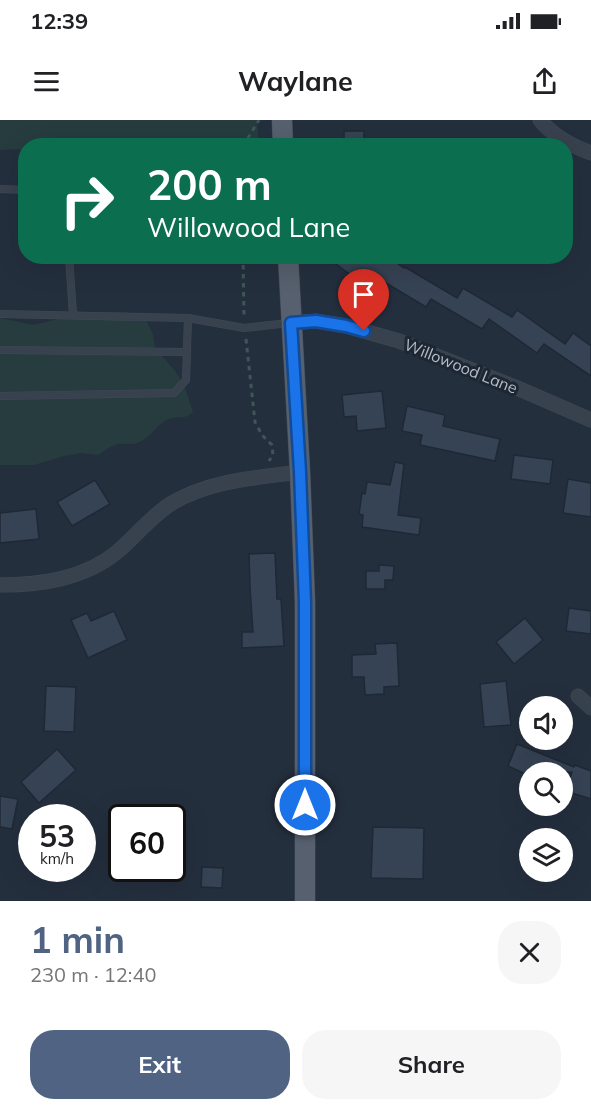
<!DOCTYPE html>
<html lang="en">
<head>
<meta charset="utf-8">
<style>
	:root { --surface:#fff; --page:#f6f6f6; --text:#202124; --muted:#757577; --accent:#506383 }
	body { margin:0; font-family:Mulish,sans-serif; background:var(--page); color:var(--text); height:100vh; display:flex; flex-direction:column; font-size:22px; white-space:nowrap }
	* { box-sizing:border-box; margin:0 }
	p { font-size:20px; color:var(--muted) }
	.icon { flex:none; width:33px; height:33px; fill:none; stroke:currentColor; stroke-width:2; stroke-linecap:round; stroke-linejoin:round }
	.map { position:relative; height:781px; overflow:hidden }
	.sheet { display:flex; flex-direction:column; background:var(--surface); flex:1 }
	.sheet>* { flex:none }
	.hud { position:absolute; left:18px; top:18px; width:555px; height:126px; border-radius:24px; box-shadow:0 6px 24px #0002; background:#0b6e4f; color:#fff; overflow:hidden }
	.controls { position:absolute; left:519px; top:576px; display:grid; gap:12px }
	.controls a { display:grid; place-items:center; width:54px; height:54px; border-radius:50%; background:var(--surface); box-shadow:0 6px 24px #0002; font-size:30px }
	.speed { position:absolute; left:18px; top:684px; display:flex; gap:12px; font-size:30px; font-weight:700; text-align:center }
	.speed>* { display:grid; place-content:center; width:78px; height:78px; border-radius:50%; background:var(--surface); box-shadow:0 6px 24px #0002; line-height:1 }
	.speed small { font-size:15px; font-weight:400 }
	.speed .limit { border:3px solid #111; border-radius:9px; background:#fff; color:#111 }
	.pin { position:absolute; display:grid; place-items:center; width:51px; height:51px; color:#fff; margin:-62px -26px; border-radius:50% 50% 50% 0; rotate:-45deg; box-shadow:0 0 6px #0007 }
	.pin .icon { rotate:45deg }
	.me { position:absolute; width:66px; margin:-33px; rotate:0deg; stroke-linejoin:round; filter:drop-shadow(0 0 4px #0008) }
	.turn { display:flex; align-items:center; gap:21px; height:126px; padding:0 30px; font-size:27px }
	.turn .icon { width:78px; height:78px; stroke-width:2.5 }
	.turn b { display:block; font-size:42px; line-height:51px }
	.round { display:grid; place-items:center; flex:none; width:63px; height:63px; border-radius:24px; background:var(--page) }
	.head { display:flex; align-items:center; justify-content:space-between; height:102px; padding:0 30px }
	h1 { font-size:36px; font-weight:700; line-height:45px; color:var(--accent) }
	.action { display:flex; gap:12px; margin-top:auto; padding:12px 30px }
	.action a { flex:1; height:69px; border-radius:24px; background:var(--accent); color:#fff; font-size:24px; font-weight:700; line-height:69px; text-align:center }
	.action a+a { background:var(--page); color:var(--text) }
	.status { display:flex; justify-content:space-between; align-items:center; height:42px; padding:0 30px; background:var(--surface); direction:ltr }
	.status svg { height:16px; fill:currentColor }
	header { display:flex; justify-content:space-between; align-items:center; height:78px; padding:0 30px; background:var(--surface); font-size:27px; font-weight:700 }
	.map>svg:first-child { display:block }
	.green { fill:#263c3f }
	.building { fill:#364354; stroke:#1f2835; stroke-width:1.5 }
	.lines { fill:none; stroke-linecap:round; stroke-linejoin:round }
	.lane-casing { stroke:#414a57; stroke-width:8 }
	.street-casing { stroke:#414a57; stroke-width:15 }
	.primary-casing { stroke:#414a57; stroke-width:21 }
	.path { stroke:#3f5557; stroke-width:3; stroke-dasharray:4.5 4.5; stroke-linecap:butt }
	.lane { stroke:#38414e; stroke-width:7 }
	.street { stroke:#38414e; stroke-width:14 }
	.primary { stroke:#56606e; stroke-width:20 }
	.route-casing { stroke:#114b97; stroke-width:15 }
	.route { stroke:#1a73e8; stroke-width:10 }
	.labels { text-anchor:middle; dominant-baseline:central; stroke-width:6; stroke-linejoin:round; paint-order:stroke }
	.street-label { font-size:16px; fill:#b4bcc9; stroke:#1d2633 }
</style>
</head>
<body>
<div class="status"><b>12:39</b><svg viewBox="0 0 49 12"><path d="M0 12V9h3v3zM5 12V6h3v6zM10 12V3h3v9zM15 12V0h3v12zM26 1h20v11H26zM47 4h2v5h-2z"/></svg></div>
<header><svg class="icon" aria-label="menu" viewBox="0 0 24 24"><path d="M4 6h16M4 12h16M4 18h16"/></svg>Waylane<svg class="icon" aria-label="share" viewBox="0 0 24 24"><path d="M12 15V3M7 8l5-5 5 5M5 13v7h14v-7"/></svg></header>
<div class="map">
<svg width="591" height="781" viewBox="0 0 591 781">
	<rect width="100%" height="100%" fill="#242f3e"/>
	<g class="green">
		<path d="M0 0H257L259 24 196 26H26L25 29 0 30Z"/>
		<path d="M125 192 133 194 147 202 153 214 155 228 176 252 184 265 193 292C184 300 182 296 172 298 157 302 152 318 137 323 132 325 124 323 118 324 110 326 104 331 98 335L81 333 64 336 34 345H0V198L33 205 75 195Z"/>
	</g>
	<g class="building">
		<rect x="344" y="11" width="20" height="15"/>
		<path d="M342 136H387L404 148 405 147 457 178 463 168 512 197 517 190 565 224 573 213 591 226V256L544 224 537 233 489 199 482 209 431 179 426 187 376 157 368 168 336 144Z"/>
		<path d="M382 271 386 308 357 311 356 296 344 297 342 275Z"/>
		<path d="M407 286 445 295 443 306 500 319 495 341 420 325 422 315 402 311Z"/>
		<path d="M514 335 553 340 550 364 511 359Z"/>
		<path d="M395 342 404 344 398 395 421 398 419 415 362 407 363 395 359 394 362 373 365 374 367 362 390 365Z"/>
		<path d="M568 359 591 363V397L563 393Z"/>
		<path d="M95 360 110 384 72 406 57 382Z"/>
		<path d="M36 389 39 419 0 423V393Z"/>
		<path d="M275 433 277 479H281L284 526 242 528V512H253L250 468 249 434Z"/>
		<path d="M379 445 394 446 393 460H385V469H366V451H379Z"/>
		<path d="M569 488 591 491V514L566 511Z"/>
		<path d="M114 491 127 520 88 538 71 500 87 493 91 501Z"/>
		<path d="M525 498 543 520 514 544 496 522Z"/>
		<path d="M397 523 399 566 384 567V574L365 575 364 557H352V535L376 534 375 524Z"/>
		<path d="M506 561 511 605 484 607 480 564Z"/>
		<path d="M46 566 76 567 74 612 44 611Z"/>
		<path d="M517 624 574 647 575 645 591 651V679L566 671 572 652H530V656L508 646Z"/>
		<path d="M57 629 76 650 39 683 21 662Z"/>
		<path d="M0 676 18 679 12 709 0 707Z"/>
		<path d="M373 707 424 708 423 759 371 758Z"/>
		<path d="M202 747 223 748 222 768 201 767Z"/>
	</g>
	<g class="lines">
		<defs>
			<g id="lane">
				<path d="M0 69 26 70"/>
				<path d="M69 136 73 195"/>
				<path d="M0 194 188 198 244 208 289 203"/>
				<path d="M0 230 187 232"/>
				<path d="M0 276 174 273 186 260 188 198"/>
			</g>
			<g id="street">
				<path d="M540 0C553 16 572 26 591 33"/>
				<path d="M291 203 316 201 346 206 399 221 515 267 591 300"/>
				<path d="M0 465C41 465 84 459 117 432 136 416 151 396 172 383 211 360 256 358 300 352"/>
				<path d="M578 576 591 588"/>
			</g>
			<g id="primary">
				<path d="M282 0 283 26"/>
				<path d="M288 136 300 352 305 482V781"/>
			</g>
		</defs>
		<use href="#lane" class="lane-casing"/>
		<use href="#street" class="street-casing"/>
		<use href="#primary" class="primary-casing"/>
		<g class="path">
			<path d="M243 26 259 0"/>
			<path d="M243 136 244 198"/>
			<path d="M246 219 255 302 262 315 272 325 273 335 269 341"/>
		</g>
		<use href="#lane" class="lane"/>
		<use href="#street" class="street"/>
		<use href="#primary" class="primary"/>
	</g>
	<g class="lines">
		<defs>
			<path id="route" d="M305 685V482L300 352 291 203 316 201 346 206 364 211"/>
		</defs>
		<use href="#route" class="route-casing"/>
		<use href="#route" class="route"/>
	</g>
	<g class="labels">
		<g class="street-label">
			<text transform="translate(461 246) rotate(22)">Willowood Lane</text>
		</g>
	</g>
</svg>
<div class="controls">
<a><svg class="icon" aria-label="sound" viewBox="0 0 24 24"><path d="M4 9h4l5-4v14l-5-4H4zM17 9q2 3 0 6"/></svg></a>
<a><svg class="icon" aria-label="search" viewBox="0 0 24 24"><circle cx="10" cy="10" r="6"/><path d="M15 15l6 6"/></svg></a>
<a><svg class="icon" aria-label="layers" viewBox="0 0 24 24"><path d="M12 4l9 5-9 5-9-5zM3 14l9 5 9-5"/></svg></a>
</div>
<div class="speed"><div>53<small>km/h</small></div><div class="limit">60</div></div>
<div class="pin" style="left:364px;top:211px;background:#d93025"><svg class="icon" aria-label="arrive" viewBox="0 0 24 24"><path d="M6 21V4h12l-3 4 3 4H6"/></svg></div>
<svg class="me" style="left:305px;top:685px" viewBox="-20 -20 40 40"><circle r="17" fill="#1a73e8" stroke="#fff" stroke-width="3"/><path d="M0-11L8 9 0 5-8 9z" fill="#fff"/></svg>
<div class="hud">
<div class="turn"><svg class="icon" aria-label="right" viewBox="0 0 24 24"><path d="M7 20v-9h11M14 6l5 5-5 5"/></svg><div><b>200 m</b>Willowood Lane</div></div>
</div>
</div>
<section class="sheet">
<div class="head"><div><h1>1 min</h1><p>230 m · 12:40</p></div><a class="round"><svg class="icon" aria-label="close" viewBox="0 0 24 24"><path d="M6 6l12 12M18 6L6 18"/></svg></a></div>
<div class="action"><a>Exit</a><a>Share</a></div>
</section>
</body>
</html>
